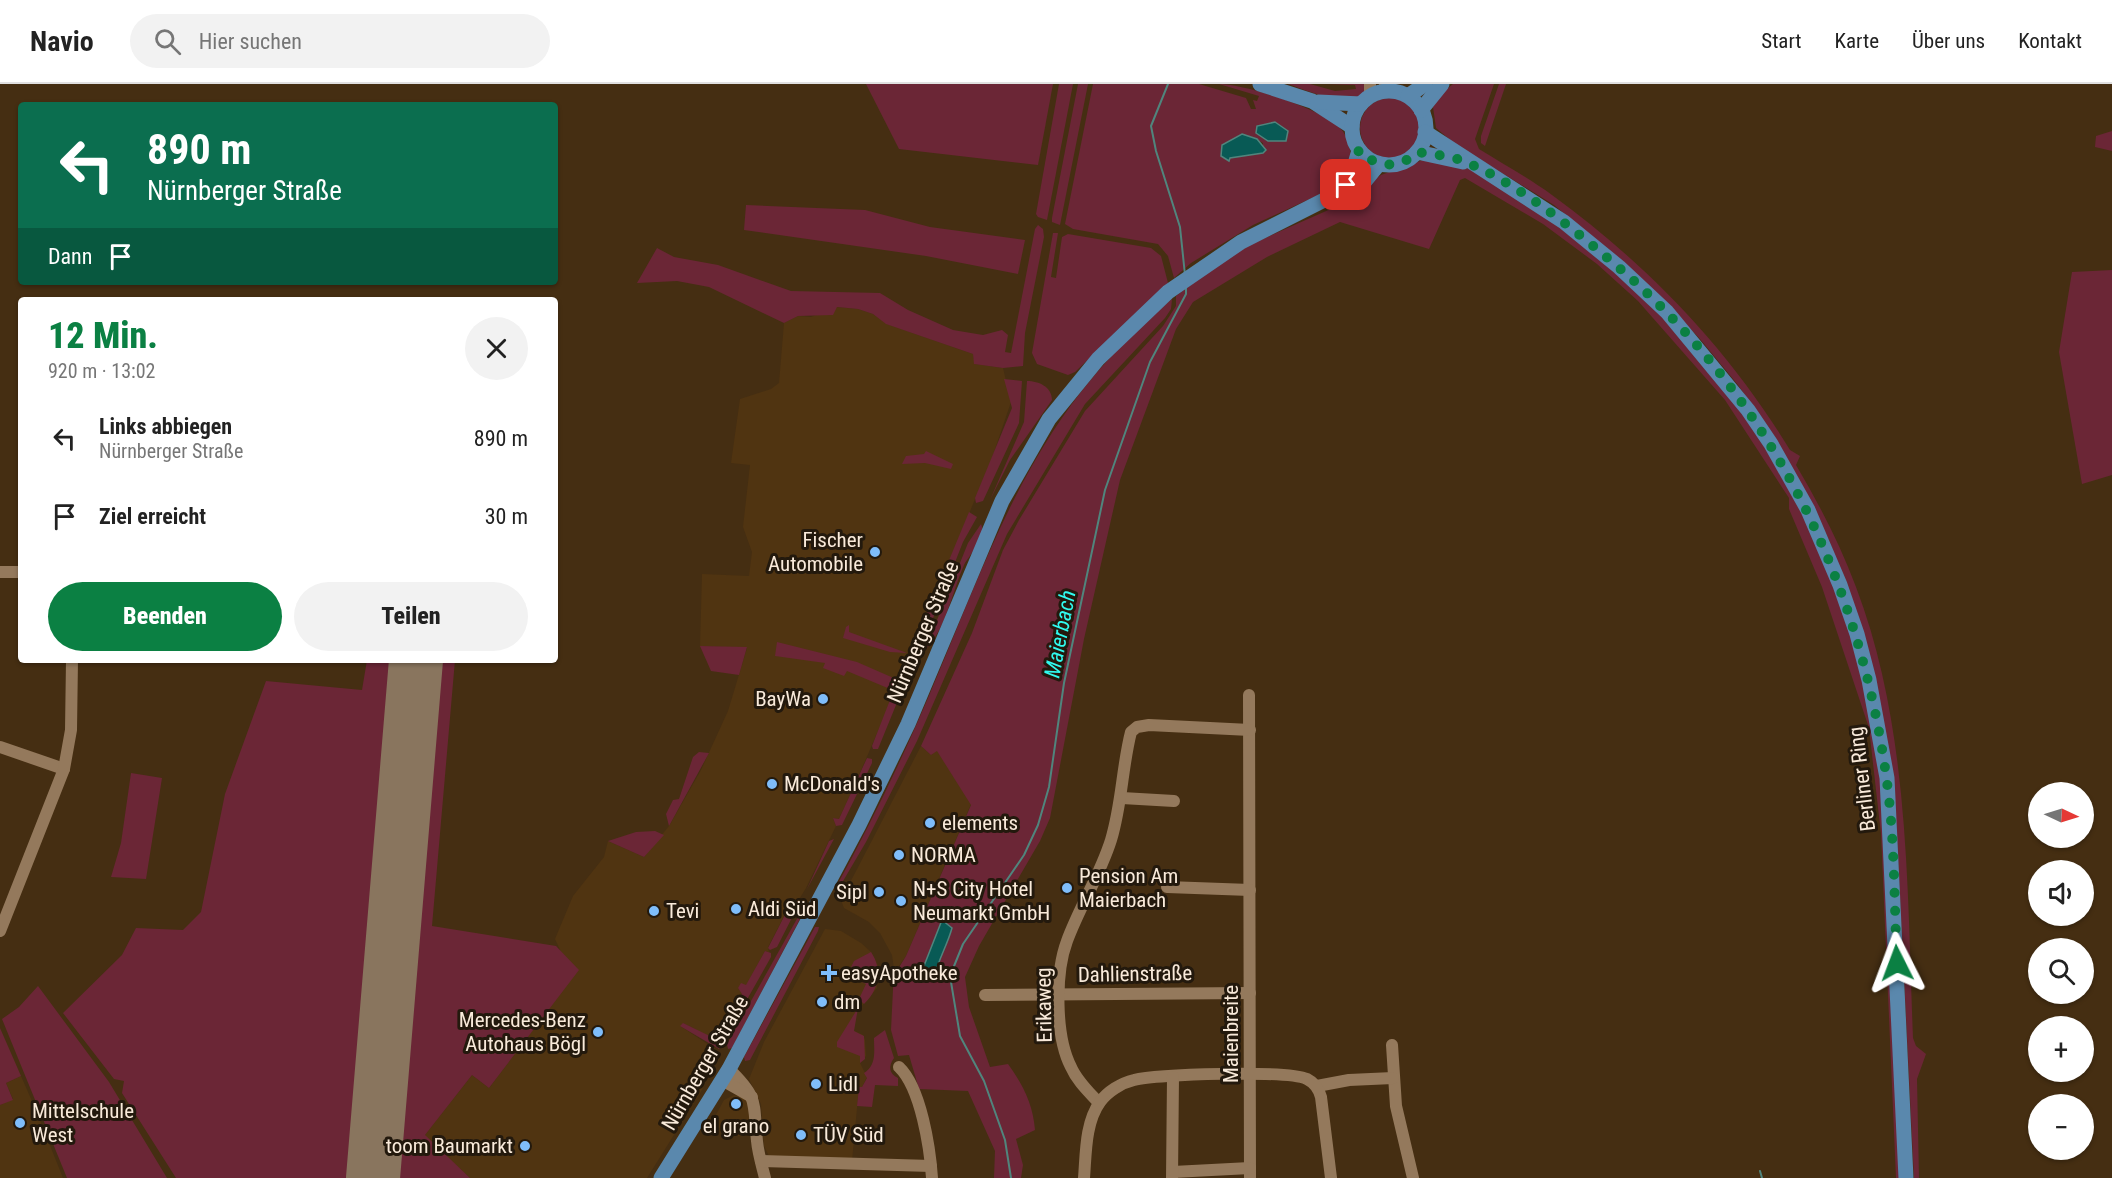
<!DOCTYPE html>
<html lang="de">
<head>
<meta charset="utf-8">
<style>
	:root { --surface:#fff; --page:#f2f2f2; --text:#222; --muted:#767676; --line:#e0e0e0; --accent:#0b8043 }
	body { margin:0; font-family:"Roboto Condensed",sans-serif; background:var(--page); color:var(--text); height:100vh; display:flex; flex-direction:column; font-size:22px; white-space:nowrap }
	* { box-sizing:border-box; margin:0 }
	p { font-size:20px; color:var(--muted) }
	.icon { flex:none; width:33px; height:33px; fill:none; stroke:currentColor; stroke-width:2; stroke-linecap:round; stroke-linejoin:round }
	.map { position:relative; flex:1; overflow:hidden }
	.drawer { position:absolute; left:18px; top:213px; width:540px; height:366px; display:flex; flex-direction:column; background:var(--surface); border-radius:6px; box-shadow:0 2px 4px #0004 }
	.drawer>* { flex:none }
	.hud { position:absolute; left:18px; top:18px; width:540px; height:183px; border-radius:6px; box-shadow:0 2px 4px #0004; background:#0b6e4f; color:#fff; overflow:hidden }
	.needle { width:39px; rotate:94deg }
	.fabs { position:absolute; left:2028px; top:698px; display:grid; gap:12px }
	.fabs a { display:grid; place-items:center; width:66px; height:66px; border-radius:50%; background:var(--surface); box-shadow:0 2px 4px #0004; font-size:30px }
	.pin { position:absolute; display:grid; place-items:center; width:51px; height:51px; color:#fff; margin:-26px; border-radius:12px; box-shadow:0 3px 9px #0006 }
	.me { position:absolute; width:66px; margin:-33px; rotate:357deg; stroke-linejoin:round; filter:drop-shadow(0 0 4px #0008) }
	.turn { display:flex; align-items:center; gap:21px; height:126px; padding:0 30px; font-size:27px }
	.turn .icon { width:78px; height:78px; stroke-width:2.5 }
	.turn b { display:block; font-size:42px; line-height:51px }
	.then { display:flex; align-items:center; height:57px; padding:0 30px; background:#0003; gap:12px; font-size:22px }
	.round { display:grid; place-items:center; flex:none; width:63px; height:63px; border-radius:32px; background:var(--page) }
	.headline { display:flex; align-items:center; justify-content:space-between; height:102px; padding:0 30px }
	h1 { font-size:36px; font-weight:800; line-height:45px; color:var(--accent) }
	.primary-button { display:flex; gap:12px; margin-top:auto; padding:12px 30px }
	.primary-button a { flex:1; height:69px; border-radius:36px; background:var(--accent); color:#fff; font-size:24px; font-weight:800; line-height:69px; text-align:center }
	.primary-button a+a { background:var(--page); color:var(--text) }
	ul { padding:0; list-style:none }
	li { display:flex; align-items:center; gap:18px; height:78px; padding:0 30px }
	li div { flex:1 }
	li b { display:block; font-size:22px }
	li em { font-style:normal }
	header { display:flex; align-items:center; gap:36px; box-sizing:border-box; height:84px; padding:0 30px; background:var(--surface); border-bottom:2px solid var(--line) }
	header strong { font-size:28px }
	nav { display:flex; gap:33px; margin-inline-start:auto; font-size:21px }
	.search { width:420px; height:54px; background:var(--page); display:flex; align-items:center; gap:15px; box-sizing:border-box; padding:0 21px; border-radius:33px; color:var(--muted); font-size:22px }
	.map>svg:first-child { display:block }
	.built { fill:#503411 }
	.green { fill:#6b2636; fill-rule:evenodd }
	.water { fill:#085a55; stroke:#50857d; stroke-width:1.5 }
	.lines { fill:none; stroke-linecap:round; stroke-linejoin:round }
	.stream { stroke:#50857d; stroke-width:2 }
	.runway { stroke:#89755e; stroke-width:54 }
	.minor { stroke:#94795c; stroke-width:12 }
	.major { stroke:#5a88ad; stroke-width:15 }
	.route { stroke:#0b8043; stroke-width:10; stroke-dasharray:0 18 }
	.poi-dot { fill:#7fbdfa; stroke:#23190d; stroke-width:2 }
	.labels { text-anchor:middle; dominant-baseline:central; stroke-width:6; stroke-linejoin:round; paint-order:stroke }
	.poi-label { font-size:21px; fill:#f9eada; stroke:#23190d; text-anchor:start }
	.street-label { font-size:21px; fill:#f9eada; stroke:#23190d }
	.water-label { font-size:22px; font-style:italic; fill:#30faef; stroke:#23190d }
</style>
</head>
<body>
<header>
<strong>Navio</strong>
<div class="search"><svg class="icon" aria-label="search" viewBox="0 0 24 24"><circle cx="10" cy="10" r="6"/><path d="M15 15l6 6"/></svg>Hier suchen</div>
<nav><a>Start</a><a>Karte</a><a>Über uns</a><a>Kontakt</a></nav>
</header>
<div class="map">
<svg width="2112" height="1094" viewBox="0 0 2112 1094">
	<rect width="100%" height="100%" fill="#452e12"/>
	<g class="built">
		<path d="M837 223 858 225 873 230 887 240 973 270 975 280 1003 284 1011 318 992 374 910 573 853 705 839 735 833 734 836 742 806 804 795 822 791 819 768 863 769 868 765 867 746 902 738 904 743 910 719 955 716 956 683 939 682 943 715 965 702 1006 647 1094H470L424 1052 472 991 489 1004 578 886 561 868 555 855 573 812 604 773 608 757 644 773 669 742 701 686 728 627 747 564 700 562 702 490 749 492 752 468 743 443 750 381 731 379 740 315 771 305 779 299 784 239 798 232 811 233Z"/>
		<path d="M921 662 931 671 937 666 971 720 906 872 897 885H894L892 871 880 849 869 838 844 824 841 816Z"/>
		<path d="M825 845 841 847 861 859 871 868 878 882 877 904 856 929 854 935V947L863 951 865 956 866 972 860 979 867 993 862 1003H859L852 1077 769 1072 764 1062 761 1020 749 995 764 958Z"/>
		<path d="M21 992 35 1024 63 1094H0V1021L13 1015 6 999Z"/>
		<path d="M734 1011 743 1013 750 1021 751 1052H738L711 1040 724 1016Z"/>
	</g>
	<g class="green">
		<path d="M866 0H1053L1038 81 899 65Z"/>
		<path d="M1059 0H1073L1047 136 1038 133 1036 130Z"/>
		<path d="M1078 0H1088L1060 141 1052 138V134Z"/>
		<path d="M1093 0H1199L1246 14 1251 25H1256L1253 16 1257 17 1259 12 1219 0C1245 0 1322 25 1340 44 1349 53 1351 66 1351 79L1338 102 1253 141 1191 179 1174 194 1168 172 1158 160 1073 145 1065 140ZM1250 52 1263 59V69L1230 74Z"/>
		<path d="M1288 0H1310L1335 7 1356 5 1355 1 1327 0H1365V8C1350 26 1306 6 1288 0Z"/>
		<path d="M1453 0H1494L1475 55 1479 65C1503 80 1529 94 1552 111 1649 182 1727 263 1790 366L1800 372 1796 381C1819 420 1840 460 1856 503 1910 645 1907 804 1913 954L1916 962 1926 970 1917 995 1919 1094H1914L1896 733 1863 547 1829 456 1775 354 1738 301 1700 255 1666 219 1628 183 1554 121 1455 60 1436 44 1433 23 1442 9Z"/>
		<path d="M1499 0H1506L1485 62 1481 59V52Z"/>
		<circle cx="1390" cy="44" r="30"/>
		<path d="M2112 47V67L2095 63 2096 52Z"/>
		<path d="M1423 76C1433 77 1443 78 1453 80 1495 89 1571 152 1605 180 1754 302 1852 483 1879 674 1885 720 1884 768 1887 814 1892 907 1897 1001 1903 1094H1896L1881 750 1869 644 1822 503 1789 425V414L1725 316 1638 217 1597 180 1543 140 1465 94 1460 96 1429 165 1340 138 1267 173 1193 218 1176 245 1120 396 1084 555 1050 734 1040 757 979 862 965 893 969 923 990 983 1008 980C1023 1001 1033 1020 1035 1046L1016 1055 1023 1081 1021 1094H994L995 1067 968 1007 919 1005 909 971 898 972 891 946 894 885H898L906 872 971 721 937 667 931 671 921 662 972 549 1003 466 1019 436 1085 327 1163 242 1176 222V212L1240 165 1342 120 1381 91Z"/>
		<path d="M746 121 865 126 930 143 1025 156 1018 190 926 172 744 146Z"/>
		<path d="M1038 141 1043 145 1044 153 1025 249 1023 282 1003 284 974 280 973 270 886 240 873 230 858 225 837 223 833 231 798 232 784 239 709 203 677 197 637 199 657 164 674 173 718 181 791 207 880 209 908 226 953 246 983 251 1002 246 1008 251 1005 268 1011 269 1035 145Z"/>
		<path d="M1053 149H1058L1051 193 1056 194 1062 153 1068 150 1151 164 1161 172 1168 199 1075 288 1068 291 1037 280 1032 269Z"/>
		<path d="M2112 186V391L2082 400 2059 268 2072 188Z"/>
		<path d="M1172 215 1171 225 1165 234 1085 320 1007 450 917 657 866 758 836 809V803C874 734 908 663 938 590 1001 439 1041 323 1172 215Z"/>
		<path d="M1004 295 1022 297 1019 339 983 417 976 419 975 414 1012 324Z"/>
		<path d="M1027 297C1039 297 1052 303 1052 316L1010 376 990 416 1024 338Z"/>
		<path d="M926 367 953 380 951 385 925 379 902 380 906 372 924 370Z"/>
		<path d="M969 428 977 433 963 458 924 557 911 568Z"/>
		<path d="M981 440C987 452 970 470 964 481 952 508 946 545 925 566L968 459Z"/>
		<path d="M849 541V548L907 569 890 568 843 554 846 543Z"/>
		<path d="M777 558 857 578 905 599 878 665H873L872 662 890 616V605L847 587 844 592 823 584 825 579 775 572Z"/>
		<path d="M700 562 747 563 739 591 711 587Z"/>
		<path d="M367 576H409L367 1094H176L122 1009 124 997 114 995 63 929 122 871 136 844 183 846 201 828 225 710 266 597 362 606Z"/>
		<path d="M423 576H455L432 842 556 862 579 886 489 1004 472 991 425 1051 470 1094H380Z"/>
		<path d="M699 668 709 669 669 742 666 730 673 716 679 715 693 673Z"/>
		<path d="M867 674 872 675V679L842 741 836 742 833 734 839 735Z"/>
		<path d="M131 689 162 694 146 795 111 793 121 759Z"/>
		<path d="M655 747 664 751 644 773 608 757 636 748Z"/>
		<path d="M834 755 807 805 829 757Z"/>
		<path d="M798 817 800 818 777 863 770 866 768 864 791 819 795 822Z"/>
		<path d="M803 824 801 833 732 964 728 965 727 960Z"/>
		<path d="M815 843H819L818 847 750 976 745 977 744 973Z"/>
		<path d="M765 867 771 869V873L719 965 680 942 683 939 718 956 742 910 738 904 741 899 746 901Z"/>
		<path d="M871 868C883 886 879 906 864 920L859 915 866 900 862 898 864 892 851 883 854 877Z"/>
		<path d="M38 902 109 998 167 1094H67L2 935 19 923Z"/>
		<path d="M858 924 854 947 864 952 865 975 860 979V972L837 963V958Z"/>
		<path d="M0 944 21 992 6 999 13 1016 0 1021Z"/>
		<path d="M885 946 894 974C888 982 889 990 898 994V1002L875 1001 872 1023 857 1022 859 1003H862L867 994 864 989C877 981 874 967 874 954Z"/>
	</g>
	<g class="water">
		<path d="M1275 38 1288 47 1286 57H1268L1256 49 1257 42Z"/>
		<path d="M1242 50 1257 55 1266 66 1263 69 1230 74 1229 77 1221 72 1222 61Z"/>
		<path d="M942 836 952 844C947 862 938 876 934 894L920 892Z"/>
	</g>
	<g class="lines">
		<g class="stream">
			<path d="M1168 0 1151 42 1156 67 1180 143 1185 191"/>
			<path d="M1760 1087 1762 1094"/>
			<path d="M1011 1094 1005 1056 984 997 960 952 950 892 963 860 1024 771 1038 741 1049 703 1064 599 1105 406 1150 278 1186 210V202"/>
		</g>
		<path class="runway" d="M373 1094 416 576"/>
		<g class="minor">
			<path d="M1370 0V12"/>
			<path d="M1385 0 1390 7"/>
			<path d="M0 488H21"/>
			<path d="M1249 611 1250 1094"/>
			<path d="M0 663 64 685"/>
			<path d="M1122 714 1174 717"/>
			<path d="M1167 803 1250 806"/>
			<path d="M0 847 64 685 71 646 72 576"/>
			<path d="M985 911 1250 909"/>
			<path d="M1392 961 1396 1022 1413 1094"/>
			<path d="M899 983C921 1004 930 1064 932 1094"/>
			<path d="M729 985C759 1014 753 1018 757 1057 758 1069 762 1082 765 1094"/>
			<path d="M722 996 752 1013"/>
			<path d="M1317 1002 1349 996 1393 994"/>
			<path d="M1099 1019C1089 1008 1077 997 1071 983 1055 952 1055 889 1067 857 1080 822 1100 791 1111 756 1122 720 1122 683 1131 648L1137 643 1149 641 1250 646"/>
			<path d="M761 1077 931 1082"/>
			<path d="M1173 1088 1250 1084"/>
			<path d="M1084 1094C1086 1070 1085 1039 1100 1018 1107 1008 1121 999 1134 996 1156 990 1288 986 1307 995 1315 999 1319 1005 1321 1013L1331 1094"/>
			<path d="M1172 1094 1173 993"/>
		</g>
		<g class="major">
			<path d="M1260 0 1312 17 1352 43"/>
			<circle cx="1389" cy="44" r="37"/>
			<path d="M1408 12 1425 0"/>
			<path d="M1318 18 1361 20"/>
			<path d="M1421 26 1442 0"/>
			<path d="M1425 48 1564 138 1619 183 1667 228 1748 326 1771 360 1808 426 1840 501 1857 550 1869 596 1887 694 1906 1094"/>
			<path d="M1417 68 1463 78"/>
			<path d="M1338 114 1361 102 1379 80"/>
			<path d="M661 1094 729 985 859 741 908 640 1002 417 1049 335 1098 275 1168 208 1241 158 1338 109 1351 94 1359 66"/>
		</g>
	</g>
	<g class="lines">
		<path class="route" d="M1346 101 1359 66C1375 84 1399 86 1417 68 1430 70 1444 71 1457 75 1507 92 1565 138 1605 172 1765 303 1858 488 1886 691 1895 753 1894 817 1897 879"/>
	</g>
	<g class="poi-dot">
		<circle cx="875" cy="468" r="6"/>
		<circle cx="823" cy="615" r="6"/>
		<circle cx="772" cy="700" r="6"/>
		<circle cx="930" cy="739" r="6"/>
		<circle cx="899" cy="771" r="6"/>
		<circle cx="1067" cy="804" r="6"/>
		<circle cx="879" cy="808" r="6"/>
		<circle cx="901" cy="817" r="6"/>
		<circle cx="736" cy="825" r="6"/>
		<circle cx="654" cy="827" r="6"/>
		<path d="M826 880h6v6h6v6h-6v6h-6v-6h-6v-6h6z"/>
		<circle cx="822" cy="918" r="6"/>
		<circle cx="598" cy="948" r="6"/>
		<circle cx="816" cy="1000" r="6"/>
		<circle cx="736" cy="1020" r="6"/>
		<circle cx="20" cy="1039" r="6"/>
		<circle cx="801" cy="1051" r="6"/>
		<circle cx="525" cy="1062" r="6"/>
	</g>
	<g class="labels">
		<g class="poi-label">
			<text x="863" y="456" text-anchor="end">Fischer<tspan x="863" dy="24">Automobile</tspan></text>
			<text x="811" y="615" text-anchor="end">BayWa</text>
			<text x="784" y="700">McDonald's</text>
			<text x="942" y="739">elements</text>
			<text x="911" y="771">NORMA</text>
			<text x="1079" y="792">Pension Am<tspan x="1079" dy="24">Maierbach</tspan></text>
			<text x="913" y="805">N+S City Hotel<tspan x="913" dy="24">Neumarkt GmbH</tspan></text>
			<text x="867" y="808" text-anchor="end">Sipl</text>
			<text x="748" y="825">Aldi Süd</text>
			<text x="666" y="827">Tevi</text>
			<text x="841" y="889">easyApotheke</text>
			<text x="834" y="918">dm</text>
			<text x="586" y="936" text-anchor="end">Mercedes-Benz<tspan x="586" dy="24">Autohaus Bögl</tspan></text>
			<text x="828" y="1000">Lidl</text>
			<text x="32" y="1027">Mittelschule<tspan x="32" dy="24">West</tspan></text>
			<text x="736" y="1042" text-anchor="middle">el grano</text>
			<text x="813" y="1051">TÜV Süd</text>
			<text x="513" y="1062" text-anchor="end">toom Baumarkt</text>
		</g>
		<g class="street-label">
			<text transform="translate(923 548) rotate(-67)">Nürnberger Straße</text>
			<text transform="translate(1862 695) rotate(-97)">Berliner Ring</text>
			<text transform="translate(1135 890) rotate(-1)">Dahlienstraße</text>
			<text transform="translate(1044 921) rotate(-91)">Erikaweg</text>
			<text transform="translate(1231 950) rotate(-90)">Maienbreite</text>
			<text transform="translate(705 979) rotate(-60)">Nürnberger Straße</text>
		</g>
		<g class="water-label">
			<text transform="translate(1060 550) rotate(-79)">Maierbach</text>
		</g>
	</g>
</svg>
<div class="fabs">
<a><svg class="needle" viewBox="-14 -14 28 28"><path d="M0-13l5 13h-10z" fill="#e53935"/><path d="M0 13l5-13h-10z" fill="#767676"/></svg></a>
<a><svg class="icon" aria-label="sound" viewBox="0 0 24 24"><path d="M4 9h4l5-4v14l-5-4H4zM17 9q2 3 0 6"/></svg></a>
<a><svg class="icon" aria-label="search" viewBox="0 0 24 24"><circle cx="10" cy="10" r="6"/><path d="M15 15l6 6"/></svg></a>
<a>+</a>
<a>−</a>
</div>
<div class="pin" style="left:1346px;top:101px;background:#d93025"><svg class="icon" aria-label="arrive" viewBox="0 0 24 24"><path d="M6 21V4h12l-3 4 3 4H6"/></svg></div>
<svg class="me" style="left:1897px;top:879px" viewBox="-20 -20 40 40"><path d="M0-17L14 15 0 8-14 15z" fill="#0b8043" stroke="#fff" stroke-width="4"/></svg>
<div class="hud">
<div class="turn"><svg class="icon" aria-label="left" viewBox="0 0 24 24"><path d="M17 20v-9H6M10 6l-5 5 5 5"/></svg><div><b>890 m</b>Nürnberger Straße</div></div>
<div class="then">Dann<svg class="icon" aria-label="arrive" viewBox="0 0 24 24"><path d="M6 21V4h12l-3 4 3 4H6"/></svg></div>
</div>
<section class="drawer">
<div class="headline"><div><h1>12 Min.</h1><p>920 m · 13:02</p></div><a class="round"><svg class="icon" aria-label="close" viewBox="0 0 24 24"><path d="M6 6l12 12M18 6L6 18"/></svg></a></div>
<ul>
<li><svg class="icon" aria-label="left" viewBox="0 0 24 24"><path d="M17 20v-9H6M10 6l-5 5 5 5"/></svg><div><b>Links abbiegen</b><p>Nürnberger Straße</p></div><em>890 m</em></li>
<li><svg class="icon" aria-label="arrive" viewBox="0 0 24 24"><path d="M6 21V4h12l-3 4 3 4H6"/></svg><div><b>Ziel erreicht</b></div><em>30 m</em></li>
</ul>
<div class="primary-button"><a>Beenden</a><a>Teilen</a></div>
</section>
</div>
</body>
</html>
